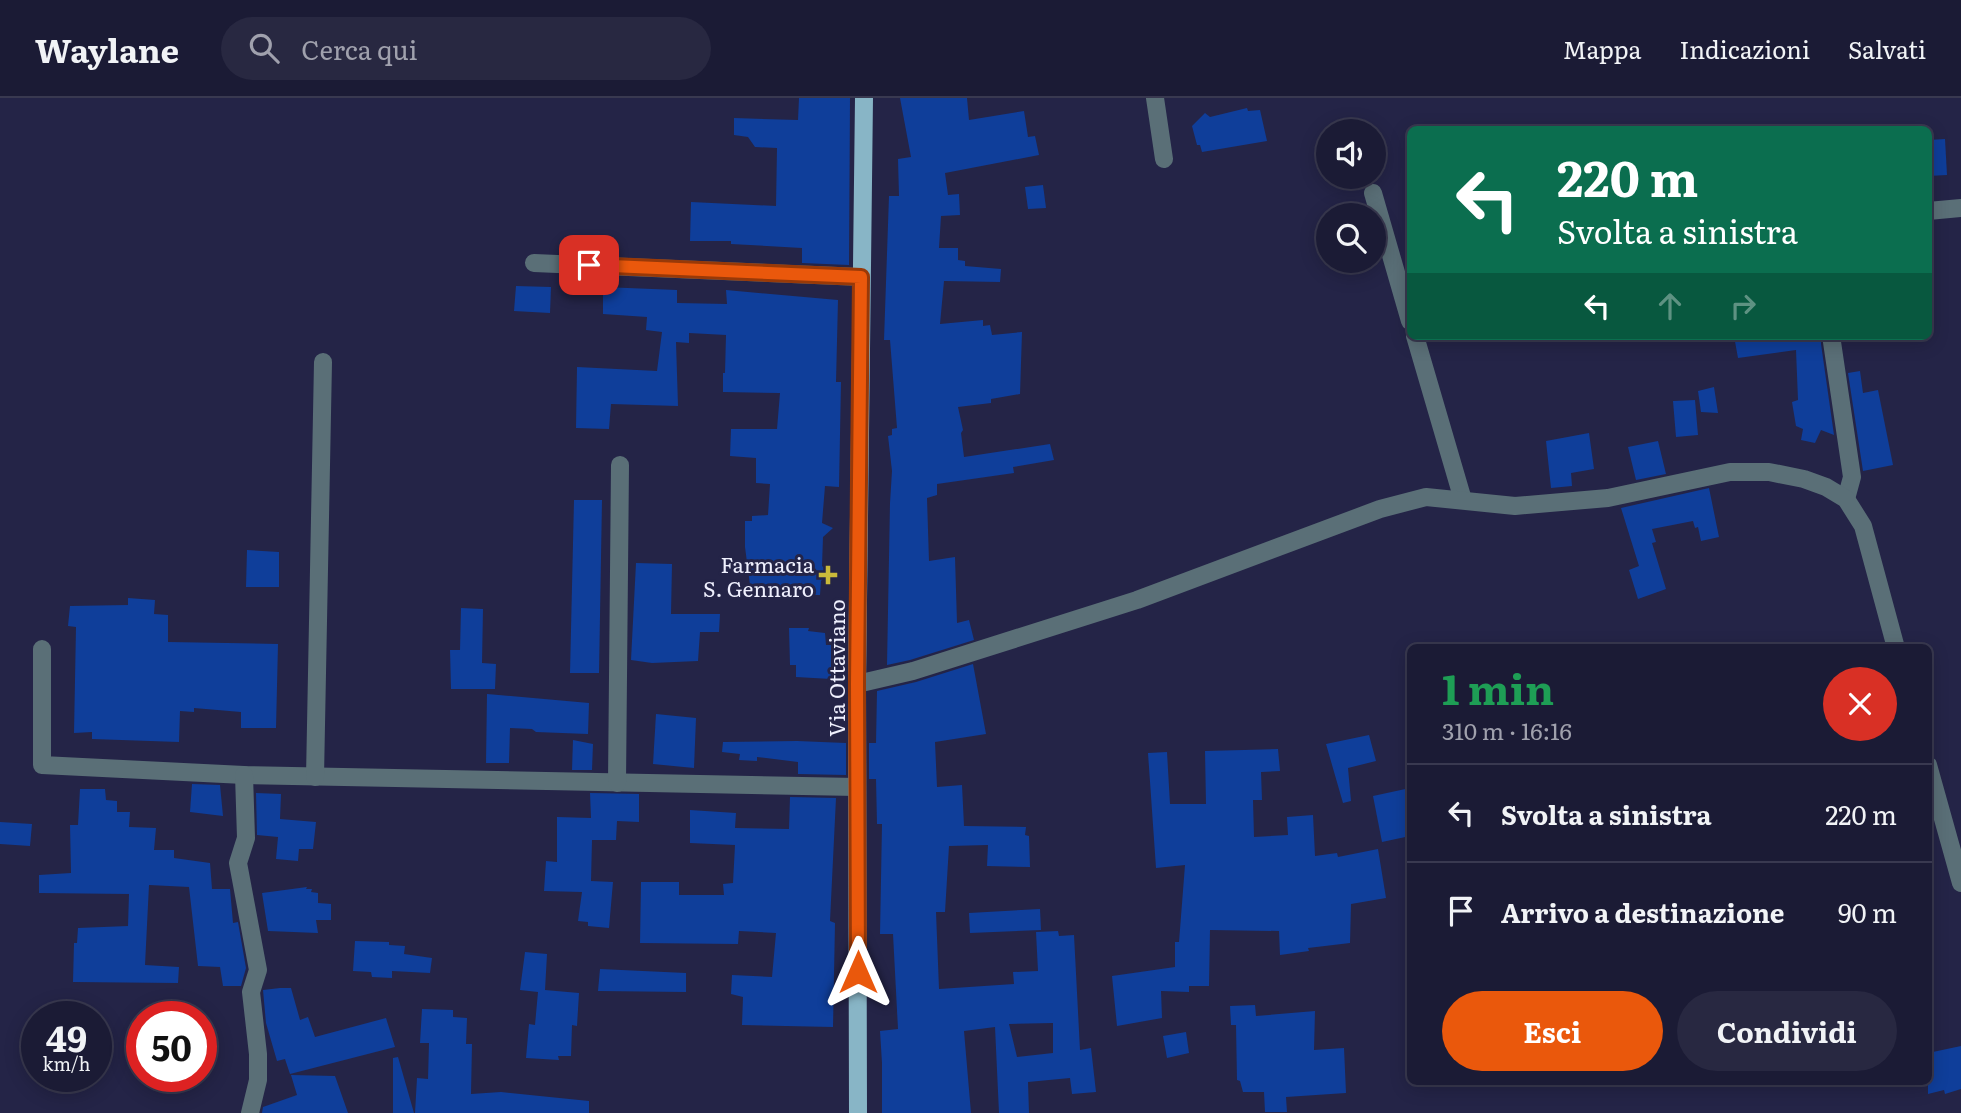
<!DOCTYPE html>
<html lang="it">
<head>
<meta charset="utf-8">
<style>
	:root { --surface:#1b1b35; --page:#282841; --text:#f1f3f6; --muted:#a0a1ad; --line:#393950; --accent:#ea580c }
	body { margin:0; font-family:Literata,serif; background:var(--page); color:var(--text); height:100vh; display:flex; flex-direction:column; font-size:26px; white-space:nowrap }
	* { box-sizing:border-box; margin:0 }
	p { font-size:23px; color:var(--muted) }
	.icon { flex:none; width:38px; height:38px; fill:none; stroke:currentColor; stroke-width:2; stroke-linecap:round; stroke-linejoin:round }
	.map { position:relative; flex:1; overflow:hidden }
	.side { position:absolute; left:1407px; top:546px; width:525px; height:441px; display:flex; flex-direction:column; background:var(--surface); border-radius:10px; box-shadow:0 4px 18px #0003,0 0 0 2px var(--line) }
	.side>* { flex:none }
	.banner { position:absolute; left:1407px; top:28px; width:525px; height:214px; border-radius:10px; box-shadow:0 4px 18px #0003,0 0 0 2px var(--line); background:#0b6e4f; color:#fff; overflow:hidden }
	.buttons { position:absolute; left:1316px; top:21px; display:grid; gap:14px }
	.buttons a { display:grid; place-items:center; width:70px; height:70px; border-radius:50%; background:var(--surface); box-shadow:0 4px 18px #0003,0 0 0 2px var(--line); font-size:35px }
	.speed { position:absolute; left:21px; top:903px; display:flex; gap:14px; font-size:35px; font-weight:700; text-align:center }
	.speed>* { display:grid; place-content:center; width:91px; height:91px; border-radius:50%; background:var(--surface); box-shadow:0 4px 18px #0003,0 0 0 2px var(--line); line-height:1 }
	.speed small { font-size:18px; font-weight:400 }
	.speed .limit { border:10px solid #d22; background:#fff; color:#111 }
	.pin { position:absolute; display:grid; place-items:center; width:60px; height:60px; color:#fff; margin:-30px; border-radius:14px; box-shadow:0 4px 10px #0006 }
	.me { position:absolute; width:77px; margin:-38px; rotate:0deg; stroke-linejoin:round; filter:drop-shadow(0 0 5px #0008) }
	.turn { display:flex; align-items:center; gap:24px; height:147px; padding:0 35px; font-size:32px }
	.turn .icon { width:91px; height:91px; stroke-width:2.5 }
	.turn b { display:block; font-size:49px; line-height:60px }
	.lanes { display:flex; align-items:center; height:66px; padding:0 35px; background:#0003; justify-content:center; gap:35px; direction:ltr }
	.lanes .off { opacity:.35 }
	.round { display:grid; place-items:center; flex:none; width:74px; height:74px; border-radius:37px; background:var(--page) }
	.head { display:flex; align-items:center; justify-content:space-between; height:119px; padding:0 35px }
	h1 { font-size:42px; font-weight:700; line-height:52px; color:#1e9e55 }
	.cta { display:flex; gap:14px; margin-top:auto; padding:14px 35px }
	.cta a { flex:1; height:80px; border-radius:42px; background:var(--accent); color:#fff; font-size:28px; font-weight:700; line-height:80px; text-align:center }
	.cta a+a { background:var(--page); color:var(--text) }
	ul { padding:0; list-style:none }
	li { display:flex; align-items:center; gap:21px; height:98px; padding:0 35px; border-top:2px solid var(--line) }
	li div { flex:1 }
	li b { display:block; font-size:26px }
	li em { font-style:normal }
	header { display:flex; align-items:center; gap:42px; box-sizing:border-box; height:98px; padding:0 35px; background:var(--surface); border-bottom:2px solid var(--line) }
	header strong { font-size:33px }
	nav { display:flex; gap:38px; margin-inline-start:auto; font-size:24px }
	.search { width:490px; height:63px; background:var(--page); display:flex; align-items:center; gap:18px; box-sizing:border-box; padding:0 24px; border-radius:38px; color:var(--muted); font-size:26px }
	.map>svg:first-child { display:block }
	.building { fill:#0f3e9a; fill-rule:evenodd }
	.lines { fill:none; stroke-linecap:round; stroke-linejoin:round }
	.minor { stroke:#5a6f77; stroke-width:18 }
	.major { stroke:#88b5c6; stroke-width:18 }
	.route-casing { stroke:#983908; stroke-width:18 }
	.route { stroke:#ea580c; stroke-width:12 }
	.poi-dot { fill:#caba3a; stroke:#242447; stroke-width:2.5 }
	.labels { text-anchor:middle; dominant-baseline:central; stroke-width:6; stroke-linejoin:round; paint-order:stroke }
	.poi-label { font-size:21px; fill:#eff0fe; stroke:#242447; text-anchor:end }
	.street-label { font-size:21px; fill:#eff0fe; stroke:#242447 }
</style>
</head>
<body>
<header>
<strong>Waylane</strong>
<div class="search"><svg class="icon" aria-label="search" viewBox="0 0 24 24"><circle cx="10" cy="10" r="6"/><path d="M15 15l6 6"/></svg>Cerca qui</div>
<nav><a>Mappa</a><a>Indicazioni</a><a>Salvati</a></nav>
</header>
<div class="map">
<svg width="1961" height="1015" viewBox="0 0 1961 1015">
	<rect width="100%" height="100%" fill="#242447"/>
	<g class="building">
		<path d="M799 0H850L849 167 802 165V150L731 146V143H690L691 104 776 108 777 50 755 49 748 39 734 37V20L798 22Z"/>
		<path d="M900 0H967L969 22 1024 13 1028 39 1035 38 1039 57 945 75 948 97 959 96 960 117 941 118 939 150H958V162L965 163V168L1001 171 1000 184 944 183 940 226 983 222V228L990 227 992 237 1022 234 1020 296 991 301V305L958 309 963 332 961 335 964 359 1050 346 1054 362 1013 369 1014 375 937 386V397L927 400 929 463 955 459 957 525 969 522 974 542 910 562 887 567 890 405 892 373 888 338 892 337V331L897 330 890 242H884L889 98H899L898 61 911 59Z"/>
		<path d="M1247 10 1248 13 1260 12 1267 43 1202 54 1200 47H1197L1192 28 1205 15 1210 19Z"/>
		<path d="M1945 41 1947 77 1928 78V42Z"/>
		<path d="M1043 87 1046 110 1028 111 1025 89Z"/>
		<path d="M516 188 551 189 550 215 514 213Z"/>
		<path d="M603 189 677 192V205L727 206 726 192 838 202 836 284H841L839 389 825 388 822 425 833 430 823 439 822 468 826 472 824 479 821 483 820 497H790L791 492H766L765 488 750 487 745 449V423H752V418L768 417 770 386 756 385V360L730 358 731 331H777L780 295 723 294V275H725L726 237 689 235V245L676 244 678 308 611 306 609 331 576 330 577 269 657 273 662 234 646 232 647 219 603 216Z"/>
		<path d="M1734 238H1821V246L1834 337 1821 332 1815 345 1801 342 1803 331 1796 328 1792 304 1798 302 1796 252 1738 260Z"/>
		<path d="M1860 273 1863 295 1878 292 1893 367 1863 373 1848 275Z"/>
		<path d="M1714 289 1718 315 1701 314 1698 293Z"/>
		<path d="M1695 302 1698 337 1676 339 1673 303Z"/>
		<path d="M1589 335 1594 371 1571 375 1572 388 1551 390 1546 343Z"/>
		<path d="M1658 343 1666 376 1636 382 1628 349Z"/>
		<path d="M1709 390 1719 439 1701 443 1698 429 1695 430 1693 423 1652 431 1656 444 1652 445 1666 491 1638 501 1629 472 1639 468 1621 410Z"/>
		<path d="M574 402H602L599 575H570Z"/>
		<path d="M247 452 279 454V489H246Z"/>
		<path d="M636 465 672 466 671 516H720L719 534H700L698 563 652 565 631 562Z"/>
		<path d="M128 500 155 502 154 516 168 517V544L278 546 276 630H241V614L194 610V614L180 613 179 644 92 641V634L74 635 76 529 68 528 70 508 128 507Z"/>
		<path d="M461 510 483 511 482 565 496 566 495 591H451L450 552H460Z"/>
		<path d="M789 530H809L808 533 825 535 826 547H831V581L796 579V567H790Z"/>
		<path d="M973 566 986 636 935 644 937 689 962 687 964 728 1026 729 1025 737 1029 738 1030 769 987 768 988 747 949 748 945 814H936L939 891 1014 886 1013 874 1038 873 1036 834 1058 833 1059 838 1074 837 1080 952 1091 950 1096 994 1072 996 1070 980 1028 984 1029 1015H999L995 929 964 933 971 1015H882V965L880 933 898 931 893 836H880L882 726H877L876 681H869V645H876L877 593 916 584ZM1053 925V955L1017 959 1009 926Z"/>
		<path d="M487 596 589 605 588 636 536 634 532 631 510 630 509 665H486Z"/>
		<path d="M656 616 696 620 694 670 653 666Z"/>
		<path d="M1369 637 1376 663 1348 670 1351 703 1343 705 1326 646Z"/>
		<path d="M573 642 593 646 592 672H572Z"/>
		<path d="M797 643 846 645V677L798 676V664L757 659V663L739 662 740 656 722 654 723 644Z"/>
		<path d="M1278 651 1280 673 1261 674 1262 702H1253L1254 739 1288 737 1287 719 1313 717 1315 758 1337 755 1338 759 1378 751 1386 800 1351 806 1350 845 1308 850 1309 853 1280 857 1279 833 1210 832 1209 888H1189V894L1161 893 1162 920 1117 928 1112 878 1175 869V844H1179L1185 767 1156 770 1148 655 1167 654 1170 706H1206L1205 653Z"/>
		<path d="M192 686 220 687 223 718 190 714Z"/>
		<path d="M1410 690V738L1382 744 1373 698Z"/>
		<path d="M80 691H105L106 702 117 703V714H130L129 729 156 730 154 752H174V760L210 765 212 791H230L233 825 238 824 246 870 241 888H223L220 869 198 868 189 789 149 787 145 867 179 869 178 885 73 884 74 845H77L78 830 128 828 129 796 39 795V777L71 775 70 727H78Z"/>
		<path d="M256 695 281 696 280 721 316 724 313 751H299L298 763 276 761 278 739 257 737Z"/>
		<path d="M590 695 639 696V724L617 723 616 742H592L591 783 613 784 609 830 588 828V824L578 823 582 794 544 793 546 763 557 764V719L591 720Z"/>
		<path d="M790 699 836 700 830 823 835 825 833 929 742 927 743 899 731 896 732 877 772 879 776 835 739 833 738 846 640 845 641 784H679V797H724L723 786 733 785 735 747 690 745V712L736 715 735 730 789 731Z"/>
		<path d="M0 724 32 726 30 748 0 746Z"/>
		<path d="M307 789 306 791H312L311 794 318 795V805L331 806V822H316L318 835 268 833 262 795Z"/>
		<path d="M1040 811 1041 832 970 835 969 815Z"/>
		<path d="M355 843 389 844V847L405 848 404 856 432 860 430 875 392 873V880L372 879 371 874 353 873Z"/>
		<path d="M525 854 547 856 545 892 579 895 577 928 572 927 571 958H558L559 962 526 960 529 926 535 927 538 894 520 892Z"/>
		<path d="M600 871 686 875V894L598 893Z"/>
		<path d="M280 890H291L300 922 308 919 315 939 386 920 395 949 290 976 285 961 277 963 266 925 263 892Z"/>
		<path d="M1255 907 1256 918 1315 913 1314 952 1344 950 1346 995 1286 999 1287 1014H1265L1264 994H1243L1240 983 1237 982 1236 927H1231L1230 908Z"/>
		<path d="M422 911 453 912V919L467 920 466 946H472L471 996 501 994 589 1003V1015H415L417 980 428 981 429 945H420Z"/>
		<path d="M1186 934 1189 955 1167 960 1163 938Z"/>
		<path d="M1961 948V991L1945 996 1944 992 1928 996V955Z"/>
		<path d="M398 959 414 1015H393V960Z"/>
		<path d="M291 977 335 978 348 1015H262L263 1009 297 997Z"/>
	</g>
	<g class="lines">
		<g class="minor">
			<path d="M1155 0 1164 61"/>
			<path d="M1373 95 1410 223"/>
			<path d="M1928 113 1961 110"/>
			<path d="M534 165 861 179"/>
			<path d="M1415 238 1463 402"/>
			<path d="M1833 238 1832 244 1852 379 1846 401"/>
			<path d="M42 551V667L244 677 857 689"/>
			<path d="M857 586 913 573 1137 502 1380 411 1426 399 1515 408 1608 400 1730 374H1769L1804 381 1826 389 1846 401 1863 428 1896 550"/>
			<path d="M1928 667 1961 785"/>
			<path d="M244 677 246 740 238 765 258 872 251 894 258 956V982L250 1015"/>
			<path d="M315 679 323 264"/>
			<path d="M617 685 620 367"/>
		</g>
		<path class="major" d="M858 1015 857 586 864 0"/>
	</g>
	<g class="lines">
		<defs>
			<path id="route" d="M589 167 861 179 857 586 858 874"/>
		</defs>
		<use href="#route" class="route-casing"/>
		<use href="#route" class="route"/>
	</g>
	<path class="poi-dot" d="M824.5 466.5h7v7h7v7h-7v7h-7v-7h-7v-7h7z"/>
	<g class="labels">
		<g class="poi-label">
			<text x="814" y="465">Farmacia<tspan x="814" dy="24">S. Gennaro</tspan></text>
		</g>
		<g class="street-label">
			<text transform="translate(835 570) rotate(-90)">Via Ottaviano</text>
		</g>
	</g>
</svg>
<div class="buttons">
<a><svg class="icon" aria-label="sound" viewBox="0 0 24 24"><path d="M4 9h4l5-4v14l-5-4H4zM17 9q2 3 0 6"/></svg></a>
<a><svg class="icon" aria-label="search" viewBox="0 0 24 24"><circle cx="10" cy="10" r="6"/><path d="M15 15l6 6"/></svg></a>
</div>
<div class="speed"><div>49<small>km/h</small></div><div class="limit">50</div></div>
<div class="pin" style="left:589px;top:167px;background:#d93025"><svg class="icon" aria-label="arrive" viewBox="0 0 24 24"><path d="M6 21V4h12l-3 4 3 4H6"/></svg></div>
<svg class="me" style="left:858px;top:874px" viewBox="-20 -20 40 40"><path d="M0-17L14 15 0 8-14 15z" fill="#ea580c" stroke="#fff" stroke-width="4"/></svg>
<div class="banner">
<div class="turn"><svg class="icon" aria-label="left" viewBox="0 0 24 24"><path d="M17 20v-9H6M10 6l-5 5 5 5"/></svg><div><b>220 m</b>Svolta a sinistra</div></div>
<div class="lanes"><svg class="icon" aria-label="left" viewBox="0 0 24 24"><path d="M17 20v-9H6M10 6l-5 5 5 5"/></svg><svg class="icon off" aria-label="ahead" viewBox="0 0 24 24"><path d="M12 20V5M6 11l6-6 6 6"/></svg><svg class="icon off" aria-label="right" viewBox="0 0 24 24"><path d="M7 20v-9h11M14 6l5 5-5 5"/></svg></div>
</div>
<section class="side">
<div class="head"><div><h1>1 min</h1><p>310 m · 16:16</p></div><a class="round" style="background:#d93025;color:#fff"><svg class="icon" aria-label="close" viewBox="0 0 24 24"><path d="M6 6l12 12M18 6L6 18"/></svg></a></div>
<ul>
<li><svg class="icon" aria-label="left" viewBox="0 0 24 24"><path d="M17 20v-9H6M10 6l-5 5 5 5"/></svg><div><b>Svolta a sinistra</b></div><em>220 m</em></li>
<li><svg class="icon" aria-label="arrive" viewBox="0 0 24 24"><path d="M6 21V4h12l-3 4 3 4H6"/></svg><div><b>Arrivo a destinazione</b></div><em>90 m</em></li>
</ul>
<div class="cta"><a>Esci</a><a>Condividi</a></div>
</section>
</div>
</body>
</html>
